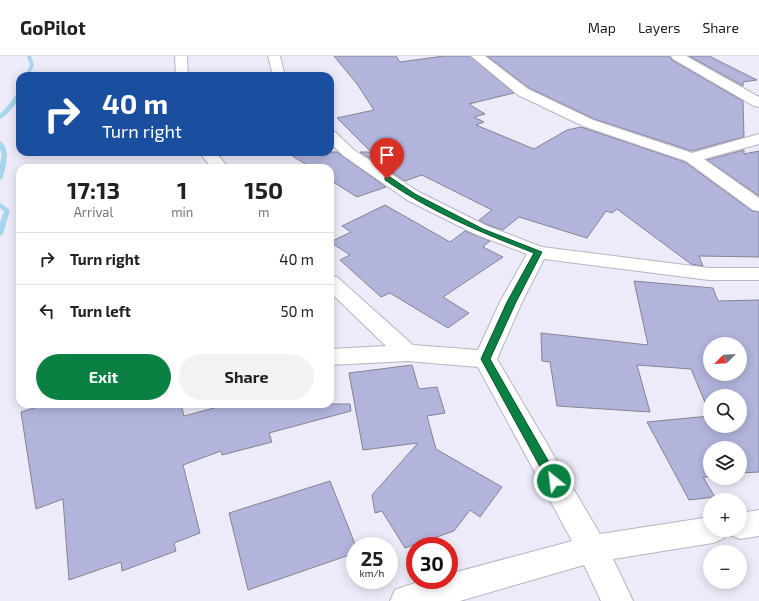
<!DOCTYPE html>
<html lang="en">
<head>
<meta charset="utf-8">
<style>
	:root { --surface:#fff; --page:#f2f2f2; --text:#202124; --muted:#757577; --line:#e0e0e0; --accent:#0b8043 }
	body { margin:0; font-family:"Exo 2",sans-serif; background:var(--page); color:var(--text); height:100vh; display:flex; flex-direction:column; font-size:15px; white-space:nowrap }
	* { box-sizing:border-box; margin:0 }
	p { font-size:13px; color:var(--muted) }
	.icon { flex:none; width:22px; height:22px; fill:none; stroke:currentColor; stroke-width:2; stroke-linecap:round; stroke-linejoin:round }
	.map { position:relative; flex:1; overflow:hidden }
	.sheet { position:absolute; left:16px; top:108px; width:318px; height:244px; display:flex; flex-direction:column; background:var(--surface); border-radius:12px; box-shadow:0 2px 10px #0003 }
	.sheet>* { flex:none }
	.banner { position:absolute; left:16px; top:16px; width:318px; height:84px; border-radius:12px; box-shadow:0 2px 10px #0003; background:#1a4fa0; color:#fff; overflow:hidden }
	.needle { width:26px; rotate:246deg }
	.controls { position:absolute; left:703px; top:281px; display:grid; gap:8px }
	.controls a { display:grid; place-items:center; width:44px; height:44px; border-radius:50%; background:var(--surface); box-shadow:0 2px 10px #0003; font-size:20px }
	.speed { position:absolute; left:346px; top:481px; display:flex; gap:8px; font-size:20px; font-weight:700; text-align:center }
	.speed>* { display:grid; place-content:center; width:52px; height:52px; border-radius:50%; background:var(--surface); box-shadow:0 2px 10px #0003; line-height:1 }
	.speed small { font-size:10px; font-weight:400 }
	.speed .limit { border:6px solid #d22; background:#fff; color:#111 }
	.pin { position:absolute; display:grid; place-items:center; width:34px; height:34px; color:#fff; margin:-41px -17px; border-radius:50% 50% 50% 0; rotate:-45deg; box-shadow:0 0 4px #0007 }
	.pin .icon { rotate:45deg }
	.me { position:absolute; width:44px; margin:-22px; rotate:331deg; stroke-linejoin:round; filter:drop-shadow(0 0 3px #0008) }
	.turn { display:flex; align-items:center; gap:14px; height:84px; padding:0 20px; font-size:18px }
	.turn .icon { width:52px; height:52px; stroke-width:2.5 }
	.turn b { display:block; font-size:28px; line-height:34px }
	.eta { display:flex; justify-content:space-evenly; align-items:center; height:68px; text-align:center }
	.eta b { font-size:24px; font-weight:700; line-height:28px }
	.action { display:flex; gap:8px; margin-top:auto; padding:8px 20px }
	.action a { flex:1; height:46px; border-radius:24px; background:var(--accent); color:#fff; font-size:16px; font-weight:700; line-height:46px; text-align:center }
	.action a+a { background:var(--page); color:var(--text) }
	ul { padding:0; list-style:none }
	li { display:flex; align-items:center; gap:12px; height:52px; padding:0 20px; border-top:1px solid var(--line) }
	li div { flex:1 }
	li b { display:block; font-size:15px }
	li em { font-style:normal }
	header { display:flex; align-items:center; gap:24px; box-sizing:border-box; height:56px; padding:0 20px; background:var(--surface); border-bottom:1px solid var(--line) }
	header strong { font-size:19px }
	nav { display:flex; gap:22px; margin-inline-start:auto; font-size:14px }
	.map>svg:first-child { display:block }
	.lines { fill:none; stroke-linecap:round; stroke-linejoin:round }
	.stream { fill:#a7d6eb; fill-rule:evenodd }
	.building { fill:#b2b4dc; stroke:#848491; fill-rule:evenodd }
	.minor-casing { stroke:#b7b5c2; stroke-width:2 }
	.minor { fill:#fff; fill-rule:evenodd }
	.route { fill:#0b8043; stroke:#07532c }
</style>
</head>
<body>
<header>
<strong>GoPilot</strong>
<nav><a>Map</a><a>Layers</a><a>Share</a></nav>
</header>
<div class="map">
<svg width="759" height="545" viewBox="0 0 759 545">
	<rect width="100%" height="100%" fill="#edebf9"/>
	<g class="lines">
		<g class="stream">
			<path d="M27 0H31L34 9 29 20H25L30 9Z"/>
			<path d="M18 35H20C20 45 9 58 0 63V58L11 46Z"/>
			<path d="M0 85C12 93 5 111 3 122L0 124V108L2 98 0 93Z"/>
			<path d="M0 147 10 154 3 178 0 180V167L4 155 0 152Z"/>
		</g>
	</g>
	<g class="building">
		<path d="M334 0H396L400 6 444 0H470L514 37 469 48 485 58 474 61 484 66 476 69 534 93 567 74 581 71 685 106 752 155 759 156V201L699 200 703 210 691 208 617 153 612 157 606 155 587 182 519 161 503 174 488 169 479 164 492 154 422 119 405 125 360 96H371L337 62 374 54 357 28Z"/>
		<path d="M487 0H670L672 4 743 45 744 81 692 95 594 63 529 32Z"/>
		<path d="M689 0H709L757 24 743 26V30Z"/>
		<path d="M744 94V98L759 95V140L707 104Z"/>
		<path d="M286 96H337L386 131 357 141 330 124V112H312Z"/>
		<path d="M385 149 450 186 465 175 490 185 483 191 503 201 443 241 469 257 448 272 390 237 381 241 340 204 350 199 330 186 351 176 342 170Z"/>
		<path d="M634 225 713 232 718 245 759 244V416L740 417V392H710V421H703L715 441 689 444 647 366 710 360V370H740V340H710V358L691 313 637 309 650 356 557 350 550 306 542 305 541 277 648 289ZM710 288H740V318H710Z"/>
		<path d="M412 309 419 333 437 331 445 357 427 360 436 393 502 431 480 461 470 454 454 475 405 492 382 455 375 457 372 439 418 387 363 394 349 317Z"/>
		<path d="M47 348H181L184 360 229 348H350L351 355 269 377 272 386 222 399 221 395 183 409 200 477 174 487 176 495 122 515 121 506 69 524 63 443 36 453 21 356Z"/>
		<path d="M330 425 355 488V497L248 534 229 457Z"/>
	</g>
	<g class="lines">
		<defs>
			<g id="minor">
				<path d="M175 0H187L188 20H176Z"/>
				<path d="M268 0H280L285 20H273Z"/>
				<path d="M471 0H485L528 33 593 64 692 97 759 78V88L704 103 759 142V155L753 154 686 105 583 70 518 39Z"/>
				<path d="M671 0H686L759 41V51L754 50 673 3Z"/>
				<path d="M330 75 335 76 354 94 419 136 487 170 542 191 709 212H759V224H709L544 203 522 246 497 303 600 478 710 461V474H740V457L759 454V480L740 483 730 479 727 475 723 483 713 487 613 503 633 545H601L584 509 460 545H390L395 534C415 526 427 524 449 524V518L572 485 478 311 407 305 330 309V293L386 290 330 236V219L337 221 413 289 478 294 500 246 527 198 475 178 407 144 344 100 330 87Z"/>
				<path d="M199 96H215L229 112H212Z"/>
			</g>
		</defs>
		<use href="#minor" class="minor-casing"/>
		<use href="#minor" class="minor"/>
	</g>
	<path class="route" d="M385 121H390L415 138 483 173 542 196 516 246 490 303 558 422 560 425 558 429 554 430 550 429 481 303 507 246 534 197C482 177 431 156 385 124Z"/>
</svg>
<div class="controls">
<a><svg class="needle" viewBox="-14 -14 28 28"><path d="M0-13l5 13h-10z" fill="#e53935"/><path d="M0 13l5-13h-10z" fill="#757577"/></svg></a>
<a><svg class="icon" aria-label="search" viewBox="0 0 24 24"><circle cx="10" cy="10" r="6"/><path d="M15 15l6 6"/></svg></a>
<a><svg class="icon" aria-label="layers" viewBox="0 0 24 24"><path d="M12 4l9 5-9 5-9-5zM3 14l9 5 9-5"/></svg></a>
<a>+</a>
<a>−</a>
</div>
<div class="speed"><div>25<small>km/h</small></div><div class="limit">30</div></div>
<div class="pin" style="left:387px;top:123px;background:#d93025"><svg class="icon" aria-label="arrive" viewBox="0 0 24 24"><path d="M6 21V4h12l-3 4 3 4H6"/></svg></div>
<svg class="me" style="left:554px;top:425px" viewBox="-20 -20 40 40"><circle r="17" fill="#0b8043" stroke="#fff" stroke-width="3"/><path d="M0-11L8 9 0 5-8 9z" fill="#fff"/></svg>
<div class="banner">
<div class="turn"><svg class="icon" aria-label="right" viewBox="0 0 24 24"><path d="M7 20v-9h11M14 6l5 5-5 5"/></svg><div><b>40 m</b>Turn right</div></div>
</div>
<section class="sheet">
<div class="eta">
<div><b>17:13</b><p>Arrival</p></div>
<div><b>1</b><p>min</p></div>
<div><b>150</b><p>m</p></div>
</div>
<ul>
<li><svg class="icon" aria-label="right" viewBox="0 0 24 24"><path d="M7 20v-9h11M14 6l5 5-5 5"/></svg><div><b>Turn right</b></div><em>40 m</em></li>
<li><svg class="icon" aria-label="left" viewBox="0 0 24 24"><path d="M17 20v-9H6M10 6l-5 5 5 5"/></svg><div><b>Turn left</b></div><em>50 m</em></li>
</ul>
<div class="action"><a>Exit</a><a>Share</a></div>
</section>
</div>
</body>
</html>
